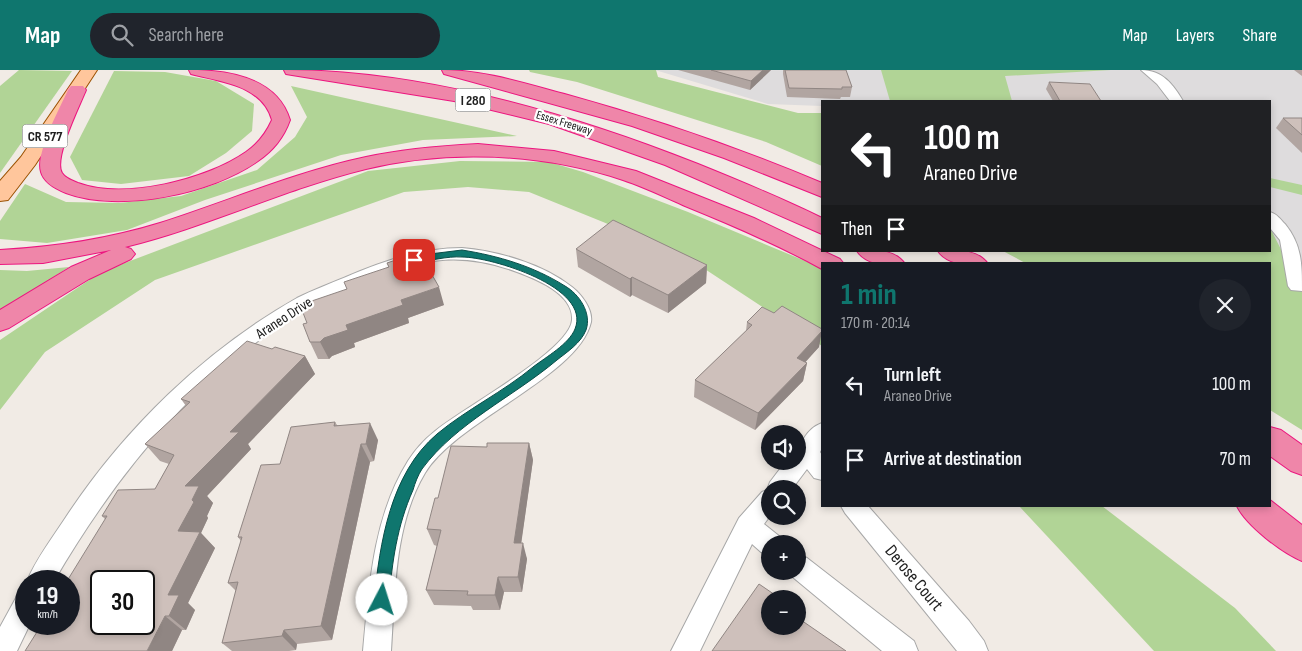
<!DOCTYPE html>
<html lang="en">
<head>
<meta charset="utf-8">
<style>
	:root { --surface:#171b24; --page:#20242c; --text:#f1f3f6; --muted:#9ea1a6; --accent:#0f766e }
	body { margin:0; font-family:"Sofia Sans Condensed",sans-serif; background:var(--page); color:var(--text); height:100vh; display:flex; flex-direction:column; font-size:19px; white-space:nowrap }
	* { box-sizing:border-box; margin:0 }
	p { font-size:16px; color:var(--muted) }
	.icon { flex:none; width:28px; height:28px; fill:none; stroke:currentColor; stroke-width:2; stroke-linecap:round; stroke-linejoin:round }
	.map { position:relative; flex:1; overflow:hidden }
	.side { position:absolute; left:821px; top:192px; width:450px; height:245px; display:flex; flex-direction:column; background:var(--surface); border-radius:0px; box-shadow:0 2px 8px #0003 }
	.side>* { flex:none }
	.banner { position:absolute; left:821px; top:30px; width:450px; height:152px; border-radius:0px; box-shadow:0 2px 8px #0003; background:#202124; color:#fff; overflow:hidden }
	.fabs { position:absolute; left:761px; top:355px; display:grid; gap:10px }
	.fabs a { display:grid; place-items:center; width:45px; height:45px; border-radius:50%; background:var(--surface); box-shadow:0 2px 8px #0003; font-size:25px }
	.speed { position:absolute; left:15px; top:500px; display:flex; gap:10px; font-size:25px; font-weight:700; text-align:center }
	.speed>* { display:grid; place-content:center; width:65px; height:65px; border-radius:50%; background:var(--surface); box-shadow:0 2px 8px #0003; line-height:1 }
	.speed small { font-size:12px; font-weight:400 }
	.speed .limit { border:2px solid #111; border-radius:8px; background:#fff; color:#111 }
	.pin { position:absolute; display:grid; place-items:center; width:42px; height:42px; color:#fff; margin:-21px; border-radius:10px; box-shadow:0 2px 8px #0006 }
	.me { position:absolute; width:55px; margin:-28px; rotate:5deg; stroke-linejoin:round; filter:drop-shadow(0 0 4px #0008) }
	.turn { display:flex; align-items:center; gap:18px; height:105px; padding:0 20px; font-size:22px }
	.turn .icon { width:65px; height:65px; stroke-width:2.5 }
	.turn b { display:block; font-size:35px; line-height:42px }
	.then { display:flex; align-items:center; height:48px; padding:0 20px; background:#0003; gap:10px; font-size:19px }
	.round { display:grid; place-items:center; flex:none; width:52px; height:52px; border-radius:26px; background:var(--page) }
	.overview { display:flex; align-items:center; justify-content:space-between; height:85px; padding:0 20px }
	h1 { font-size:30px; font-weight:700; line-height:38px; color:var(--accent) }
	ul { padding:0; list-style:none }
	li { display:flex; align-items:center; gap:15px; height:75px; padding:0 20px }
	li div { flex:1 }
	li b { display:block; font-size:19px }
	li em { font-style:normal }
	header { display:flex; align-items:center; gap:30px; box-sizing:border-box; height:70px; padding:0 25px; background:var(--accent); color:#fff }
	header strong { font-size:24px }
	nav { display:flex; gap:28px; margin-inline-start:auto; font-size:18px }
	.search { width:350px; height:45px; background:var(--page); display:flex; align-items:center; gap:12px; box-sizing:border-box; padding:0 18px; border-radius:28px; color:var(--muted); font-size:19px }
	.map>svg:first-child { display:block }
	.residential { fill:#dedcdd }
	.forest { fill:#b1d496 }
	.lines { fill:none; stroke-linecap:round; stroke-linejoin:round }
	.minor-casing { stroke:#a7a7a7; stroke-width:2 }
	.primary-casing { stroke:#9b5100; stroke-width:2 }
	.motorway-casing { stroke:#ec157f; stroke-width:2 }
	.minor { fill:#fff; fill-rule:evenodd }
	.primary { fill:#ffc69c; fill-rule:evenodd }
	.motorway { fill:#ef86a9; fill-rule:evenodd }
	.wall { fill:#b1a5a1 }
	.shaded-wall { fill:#908683 }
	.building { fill:#cec0bb; stroke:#908683; fill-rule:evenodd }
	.route { fill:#0f766e; stroke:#0a4d48 }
	.labels { text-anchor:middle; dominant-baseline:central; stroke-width:4.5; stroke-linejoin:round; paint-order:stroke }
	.far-street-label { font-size:12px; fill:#202020; stroke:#fff }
	.shield { fill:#fff; stroke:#636363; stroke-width:1 }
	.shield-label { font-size:14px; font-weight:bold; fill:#202020 }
	.street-label { font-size:15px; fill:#202020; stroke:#fff }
	.near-street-label { font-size:18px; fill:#202020; stroke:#fff }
</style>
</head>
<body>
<header>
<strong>Map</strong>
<div class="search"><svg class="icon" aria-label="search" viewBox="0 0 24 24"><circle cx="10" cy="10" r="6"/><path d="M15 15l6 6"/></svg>Search here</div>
<nav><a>Map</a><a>Layers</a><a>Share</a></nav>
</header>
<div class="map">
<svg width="1302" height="581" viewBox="0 0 1302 581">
	<rect width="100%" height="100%" fill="#f1ebe5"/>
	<path class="residential" d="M655 0H1302V278L1270 194V31H822V36L768 34Z"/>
	<g class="forest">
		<path d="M19 0 72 1 0 103V16Z"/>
		<path d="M529 0H656L658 7 798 43H822V96L766 72 577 12 530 2Z"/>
		<path d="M881 0H1111L1005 6 1012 31H890Z"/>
		<path d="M114 1 165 2 216 11 254 34 252 61 226 83 189 106 121 114 82 110 70 87Z"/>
		<path d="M291 16 517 66 423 70 341 85 205 130 127 160 47 173 0 169V151L25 114 66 132 120 133 181 126 257 100 295 67 307 47Z"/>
		<path d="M460 91 549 92 583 102 688 142 822 198V276L682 184 529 122 468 117 404 122 155 210 45 282 0 340V270L101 202 368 101Z"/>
		<path d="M1270 108 1302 115V125L1270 117Z"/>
		<path d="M1270 158 1302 220V360L1270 340V194H1027L1003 181H1270Z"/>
		<path d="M69 197 0 242V200L27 201Z"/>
		<path d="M1019 436H1102L1235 538 1276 581H1154Z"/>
	</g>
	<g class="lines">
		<defs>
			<g id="minor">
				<path d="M1141 0C1162 0 1173 14 1183 31H1170L1157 14Z"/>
				<path d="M1270 142C1277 144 1280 149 1285 154 1302 175 1302 194 1302 221L1291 220 1288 216 1280 170 1270 158Z"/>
				<path d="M462 178C498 181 543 194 572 217 581 224 593 239 591 252 579 306 456 351 425 403 394 455 395 523 391 581H363C369 517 373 447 408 391 415 380 424 370 434 362 459 340 570 281 572 250 574 224 536 209 517 202 455 179 418 190 359 215 344 221 328 227 314 235 202 297 117 403 54 511H27C36 489 53 467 66 447 124 359 205 280 297 228 313 220 329 214 346 207 383 191 421 178 462 178Z"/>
				<path d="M822 353V378L820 382 822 385V410L814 408 807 399 792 419H770V446L764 454 779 466 782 474H770V485L761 482 752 474 700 581H671L739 448 762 422 767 420 770 412 786 391H798C798 375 806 359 822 353Z"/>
				<path d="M841 436H868L969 551 984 571 988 581H957L845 443Z"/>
				<path d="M798 484 807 488 914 571 918 581H882L789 504 788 501H798Z"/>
				<path d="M26 522V554H30L17 581H0V557L17 526Z"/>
			</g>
			<path id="primary" d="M81 0H97L35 95 8 130 0 131V111L21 87Z"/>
			<g id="motorway">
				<path d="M189 0C228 0 277 7 290 50 284 67 273 81 258 91 212 124 119 143 66 123 56 119 44 113 41 102 35 83 60 38 68 20L71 16H83L86 20C80 35 53 89 62 103 65 108 73 111 78 113 124 130 206 110 246 82 258 74 266 63 272 50 262 15 221 12 191 4Z"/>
				<path d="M284 0C423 0 569 43 698 94 740 111 782 128 822 148V164L665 95 549 54 454 31 292 5 286 4Z"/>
				<path d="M442 0C485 0 526 14 568 25 655 49 739 78 822 113V127L724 88 632 56 444 4Z"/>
				<path d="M478 74 554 81 636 101 754 148 840 189 844 194H822V199C778 175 732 155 685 136 665 127 644 117 623 110 541 83 449 79 366 99 284 119 207 157 125 177L131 179 135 184 131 189 89 209 9 258 0 261V240L71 197 111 180 43 193 0 194V180C55 177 108 169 160 153 229 131 295 102 366 87 403 79 440 76 478 74Z"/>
				<path d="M857 181C874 181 894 178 905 194 888 194 868 197 857 181Z"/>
				<path d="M938 181C955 181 977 178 988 194 971 194 949 197 938 181Z"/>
				<path d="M1270 357 1281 360 1302 375V405L1291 401 1270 386Z"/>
				<path d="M1270 430 1302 455V491C1282 483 1246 455 1237 436H1270Z"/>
			</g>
		</defs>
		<use href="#minor" class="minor-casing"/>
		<use href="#primary" class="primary-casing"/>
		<use href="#motorway" class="motorway-casing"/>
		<use href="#minor" class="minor"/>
		<use href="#primary" class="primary"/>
		<use href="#motorway" class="motorway"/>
	</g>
	<g class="wall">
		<path d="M678 0H771L750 20Z"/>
		<path d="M783 0H846L852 17 850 27H841L840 29 787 27 783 4Z"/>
		<path d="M1294 0H1302V6Z"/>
		<path d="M1049 12 1101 31H1053L1046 19Z"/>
		<path d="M1283 48H1302V83L1276 58Z"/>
		<path d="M576 179 707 195 706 213 668 243 632 225 630 227 578 197Z"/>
		<path d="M387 193 444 235 408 248 409 253 354 273 355 277 332 286 329 289H318L310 272 307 253 346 219 389 198Z"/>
		<path d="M747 252 819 277 805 292 807 293 803 311 755 360 694 327 695 310 746 261Z"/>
		<path d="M272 279 305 286 315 304 248 374 251 379 207 426 213 433 207 446 208 448 201 463 215 478 188 533 195 540 186 560H182L172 581 105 449 102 446 155 419 169 394 160 391 145 374 186 336 181 329Z"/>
		<path d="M335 352 337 355 378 370 374 391 370 392 332 570 297 574 296 580 289 581H232L222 573 236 521 228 513 241 471 238 467Z"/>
		<path d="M529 373 533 390 521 473 527 489 522 522H504L500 540H473L471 536 434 535 426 520 437 476 434 475 427 459 438 428 487 377Z"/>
	</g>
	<g class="shaded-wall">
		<path d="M763 0H771L750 20 751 11Z"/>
		<path d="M707 195 706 213 668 243V225Z"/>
		<path d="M632 207V225L630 227V209Z"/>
		<path d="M439 217 444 235 408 248 409 253 354 273 355 277 332 286 329 289 320 272 324 268 346 255 401 230Z"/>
		<path d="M822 261 819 277 793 306 797 288Z"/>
		<path d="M305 286 315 304 248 374 251 379 207 426 213 433 207 446 208 448 201 463 215 478 188 533 195 540 186 560 169 546 168 525 178 461 192 430 185 416 230 362Z"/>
		<path d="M807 293 803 311 755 360 758 343Z"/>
		<path d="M370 353 378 370 374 391 366 374Z"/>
		<path d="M529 373 533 390 519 489 514 473Z"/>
		<path d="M361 374 370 392 332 570 321 556Z"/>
		<path d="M523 473 527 489 522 522 518 507Z"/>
		<path d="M498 507 504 522 500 540 495 525Z"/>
		<path d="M165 546 182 560 172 581H147Z"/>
		<path d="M284 560 297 574 296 580 282 566Z"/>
	</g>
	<g class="building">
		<path d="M711 0H763L751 11Z"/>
		<path d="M785 0H846L852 17H842V19L789 18Z"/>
		<path d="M1049 12 1090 14 1101 31H1060Z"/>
		<path d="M1283 48H1302V65Z"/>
		<path d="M613 150 707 195 668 225 632 207 630 209 576 179Z"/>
		<path d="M419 182 439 217 401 230 403 235 346 255 348 260 324 268 320 272H310L303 254 307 253 300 235 347 219 344 212 389 197 387 193Z"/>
		<path d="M782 236 822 259V261L797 288 807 293 758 343 695 310 752 255 747 252 762 237 774 243Z"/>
		<path d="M247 271 272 279 275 277 305 286 230 362H239L185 416H199L192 430 194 432 178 461 200 462 168 525H179L169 546H165L147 581H25L42 554H69V511H67L107 446H102L118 420 155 419 174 385 145 374 190 332 181 329ZM101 511H144V554H101Z"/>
		<path d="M335 352 334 356 370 353 366 374H361L321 556 284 560 282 566 222 573 238 512 228 513 242 467H238L261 395 280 394 291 357Z"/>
		<path d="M487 373H529L514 473H523L518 507H498L495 525H467L468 521 426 520 441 460 427 459 435 428H438L451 376 487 377Z"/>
		<path d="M759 514 781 529H770V556H798V548L846 581H712Z"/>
	</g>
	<path class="route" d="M462 180C499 186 533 196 565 216 579 224 592 243 586 260 581 273 567 282 557 290 513 327 456 353 422 399 418 405 415 413 413 420 397 456 392 492 389 530L387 536 382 538 376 536 374 530C380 473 390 404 437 364 467 339 503 322 533 297 546 287 569 274 575 259 592 217 491 187 462 187 447 186 429 191 414 193L409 190 414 186Z"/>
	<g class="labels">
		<g class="far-street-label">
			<text transform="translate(564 53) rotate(17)">Essex Freeway</text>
		</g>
		<g class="shield">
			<rect x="455.5" y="18.5" width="35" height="23" rx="4"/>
			<rect x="22.5" y="54.5" width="45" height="23" rx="4"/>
		</g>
		<g class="shield-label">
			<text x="473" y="30">I 280</text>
			<text x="45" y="66">CR 577</text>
		</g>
		<g class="street-label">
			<text transform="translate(284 248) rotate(-33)">Araneo Drive</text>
		</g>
		<g class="near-street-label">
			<text transform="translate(914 508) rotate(50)">Derose Court</text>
		</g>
	</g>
</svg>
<div class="fabs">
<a><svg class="icon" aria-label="sound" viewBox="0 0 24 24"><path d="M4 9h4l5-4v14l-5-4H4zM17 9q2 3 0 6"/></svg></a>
<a><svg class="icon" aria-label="search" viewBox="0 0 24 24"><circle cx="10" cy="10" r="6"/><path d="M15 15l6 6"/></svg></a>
<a>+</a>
<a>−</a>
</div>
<div class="speed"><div>19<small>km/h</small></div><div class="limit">30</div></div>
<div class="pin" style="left:414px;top:190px;background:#d93025"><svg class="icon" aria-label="arrive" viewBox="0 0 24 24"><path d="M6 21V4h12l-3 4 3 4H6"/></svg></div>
<svg class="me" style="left:382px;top:530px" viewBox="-20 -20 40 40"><circle r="19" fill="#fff"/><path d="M0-13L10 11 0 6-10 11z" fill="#0f766e"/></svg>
<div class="banner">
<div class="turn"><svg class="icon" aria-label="left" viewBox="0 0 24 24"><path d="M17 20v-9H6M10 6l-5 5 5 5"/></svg><div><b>100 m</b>Araneo Drive</div></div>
<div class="then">Then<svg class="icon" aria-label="arrive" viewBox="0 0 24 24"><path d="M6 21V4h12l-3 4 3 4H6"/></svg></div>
</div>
<section class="side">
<div class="overview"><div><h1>1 min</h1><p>170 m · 20:14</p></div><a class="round"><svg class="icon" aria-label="close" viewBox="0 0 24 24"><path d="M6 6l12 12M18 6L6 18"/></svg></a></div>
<ul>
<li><svg class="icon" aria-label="left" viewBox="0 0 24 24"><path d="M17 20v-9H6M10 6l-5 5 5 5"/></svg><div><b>Turn left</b><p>Araneo Drive</p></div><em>100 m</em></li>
<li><svg class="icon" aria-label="arrive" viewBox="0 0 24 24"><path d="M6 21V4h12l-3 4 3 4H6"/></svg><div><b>Arrive at destination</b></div><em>70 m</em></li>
</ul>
</section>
</div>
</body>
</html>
